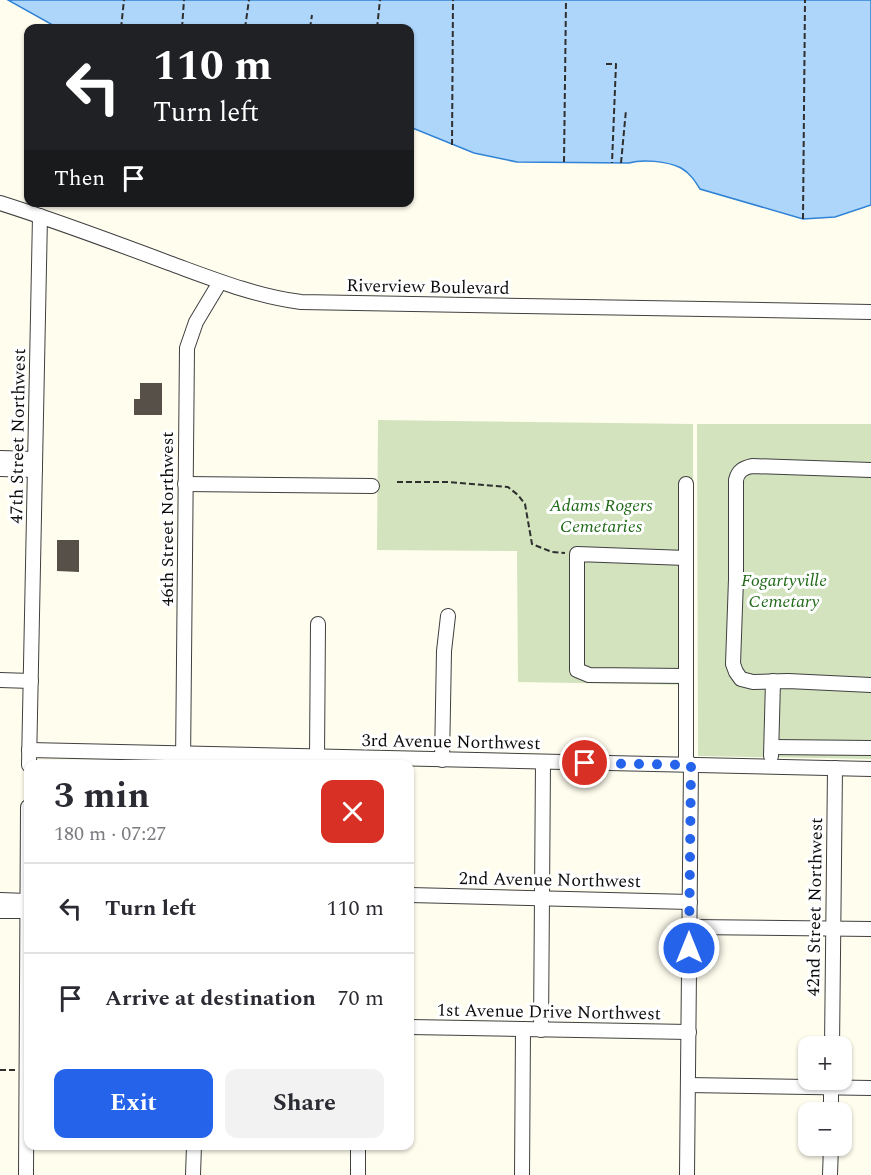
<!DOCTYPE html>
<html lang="en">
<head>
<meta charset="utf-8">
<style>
	:root { --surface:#fff; --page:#f2f2f3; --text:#2b2b33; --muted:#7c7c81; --line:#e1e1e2; --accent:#2563eb }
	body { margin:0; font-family:Spectral,serif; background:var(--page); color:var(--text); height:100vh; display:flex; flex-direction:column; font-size:22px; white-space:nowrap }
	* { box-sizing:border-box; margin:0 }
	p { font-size:20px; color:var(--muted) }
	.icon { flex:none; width:33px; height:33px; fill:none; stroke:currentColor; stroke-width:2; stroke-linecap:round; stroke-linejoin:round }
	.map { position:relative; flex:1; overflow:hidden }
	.sheet { position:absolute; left:24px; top:760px; width:390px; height:390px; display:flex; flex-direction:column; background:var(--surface); border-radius:12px; box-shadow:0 2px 4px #0004 }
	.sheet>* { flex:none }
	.top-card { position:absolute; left:24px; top:24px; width:390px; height:183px; border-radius:12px; box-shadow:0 2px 4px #0004; background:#202124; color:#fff; overflow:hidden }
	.controls { position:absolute; left:798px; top:1036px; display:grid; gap:12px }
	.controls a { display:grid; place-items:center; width:54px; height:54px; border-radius:12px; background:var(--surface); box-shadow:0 2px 4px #0004; font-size:30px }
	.pin { position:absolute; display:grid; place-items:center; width:51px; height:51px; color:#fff; margin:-26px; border:3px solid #fff; border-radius:50%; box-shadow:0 2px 6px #0007 }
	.me { position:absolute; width:66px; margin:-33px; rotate:0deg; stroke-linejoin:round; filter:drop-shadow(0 0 4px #0008) }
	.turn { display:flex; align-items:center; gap:21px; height:126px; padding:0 30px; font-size:27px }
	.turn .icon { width:78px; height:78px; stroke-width:2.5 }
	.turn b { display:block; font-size:42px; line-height:51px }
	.then { display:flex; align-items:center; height:57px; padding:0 30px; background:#0003; gap:12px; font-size:22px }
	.round { display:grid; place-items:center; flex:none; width:63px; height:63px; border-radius:12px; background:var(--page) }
	.headline { display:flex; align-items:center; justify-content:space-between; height:102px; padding:0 30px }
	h1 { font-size:36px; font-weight:700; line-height:45px }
	.cta { display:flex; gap:12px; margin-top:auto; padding:12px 30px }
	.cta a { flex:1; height:69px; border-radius:12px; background:var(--accent); color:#fff; font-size:24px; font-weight:700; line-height:69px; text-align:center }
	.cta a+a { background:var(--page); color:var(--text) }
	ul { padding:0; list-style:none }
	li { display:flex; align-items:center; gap:18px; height:90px; padding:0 30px; border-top:2px solid var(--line) }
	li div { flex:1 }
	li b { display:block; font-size:22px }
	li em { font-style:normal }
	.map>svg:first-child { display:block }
	.cemetery { fill:#d2e3bd }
	.water { fill:#aed6fa; stroke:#3082d6; stroke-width:1.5 }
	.building { fill:#575049 }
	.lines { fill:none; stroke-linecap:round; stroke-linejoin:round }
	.minor-casing { stroke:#404040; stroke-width:16 }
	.path { stroke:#2f2f2f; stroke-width:2; stroke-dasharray:6 3; stroke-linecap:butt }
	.minor { stroke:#fff; stroke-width:14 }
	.route { stroke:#2563eb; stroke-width:10; stroke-dasharray:0 18 }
	.labels { text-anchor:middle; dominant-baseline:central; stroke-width:6; stroke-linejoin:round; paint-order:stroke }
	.street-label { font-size:18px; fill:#0d0d0d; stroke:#fff }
	.park-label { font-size:18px; font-style:italic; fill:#216a19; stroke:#fff }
</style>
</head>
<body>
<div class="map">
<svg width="871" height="1175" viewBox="0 0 871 1175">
	<rect width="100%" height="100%" fill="#fffdee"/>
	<g class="cemetery">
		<path d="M378 420 693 424V685L518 682 517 551 377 550Z"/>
		<path d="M697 424H871V759L698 756Z"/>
	</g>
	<path class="water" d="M8 0H871V205L835 217 803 219 700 189C695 181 690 173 681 168 667 161 642 159 629 163L517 162 474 153 410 127V28H58Z"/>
	<g class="building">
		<path d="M140 383H162V415H134V399H140Z"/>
		<path d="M57 540H79V572L57 571Z"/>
	</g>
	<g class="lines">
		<defs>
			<g id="minor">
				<path d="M0 203C57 221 113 242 169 263 213 279 255 296 301 302L871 312"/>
				<path d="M0 458 35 459"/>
				<path d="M0 469 35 470"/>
				<path d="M871 470 752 466C743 468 738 471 736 480V579L733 664 736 672 741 679 753 682 788 681 871 685"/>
				<path d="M185 484 372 486"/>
				<path d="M686 484V760L691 765"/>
				<path d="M685 676 589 675 577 670V554L686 558"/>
				<path d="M0 680 31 681"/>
				<path d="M772 747 871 748"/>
				<path d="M29 750 871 769"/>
				<path d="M771 756 773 681"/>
				<path d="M317 757 318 624"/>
				<path d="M442 760 444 651 448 616"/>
				<path d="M29 765 40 216"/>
				<path d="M183 765 187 348 196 322 220 282"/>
				<path d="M410 895 690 902"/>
				<path d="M0 900 28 901"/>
				<path d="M0 911H27"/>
				<path d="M690 927 871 929"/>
				<path d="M410 1027 689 1032"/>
				<path d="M541 1030 543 762"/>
				<path d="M832 1047 835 768"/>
				<path d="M688 1085 871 1088"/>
				<path d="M831 1113V1080"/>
				<path d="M26 1175 28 807"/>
				<path d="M193 1175 194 1146"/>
				<path d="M358 1175V1146"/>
				<path d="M522 1175 523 1029"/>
				<path d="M687 1175 691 765"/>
				<path d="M830 1175 831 1146"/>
			</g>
		</defs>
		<use href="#minor" class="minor-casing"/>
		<g class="path">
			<path d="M121 28 124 0"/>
			<path d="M182 28 184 0"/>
			<path d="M245 28 249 0"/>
			<path d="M310 28 312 15"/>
			<path d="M377 28 380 0"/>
			<path d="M606 64H616L612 163"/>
			<path d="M452 145 453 0"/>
			<path d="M564 162 566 0"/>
			<path d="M621 163 626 110"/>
			<path d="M803 219 805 0"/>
			<path d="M397 482H449L508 487 518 495 525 504 532 544 552 552 565 553"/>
			<path d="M0 1070H15"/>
		</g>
		<use href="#minor" class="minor"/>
	</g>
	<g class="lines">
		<path class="route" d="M585 763 691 765 689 948"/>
	</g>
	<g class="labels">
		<g class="street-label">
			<text transform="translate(428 287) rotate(1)">Riverview Boulevard</text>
			<text transform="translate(18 436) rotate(-89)">47th Street Northwest</text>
			<text transform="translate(167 519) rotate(-90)">46th Street Northwest</text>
			<text transform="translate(451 742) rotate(1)">3rd Avenue Northwest</text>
			<text transform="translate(550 880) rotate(1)">2nd Avenue Northwest</text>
			<text transform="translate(815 907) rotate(-89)">42nd Street Northwest</text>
			<text transform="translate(549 1012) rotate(1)">1st Avenue Drive Northwest</text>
		</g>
		<g class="park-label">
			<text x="601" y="505">Adams Rogers<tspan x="601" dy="21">Cemetaries</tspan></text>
			<text x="784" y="580">Fogartyville<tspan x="784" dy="21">Cemetary</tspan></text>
		</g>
	</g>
</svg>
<div class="controls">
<a>+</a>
<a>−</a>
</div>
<div class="pin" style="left:585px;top:763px;background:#d93025"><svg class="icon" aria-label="arrive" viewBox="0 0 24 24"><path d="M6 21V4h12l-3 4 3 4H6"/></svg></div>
<svg class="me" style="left:689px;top:948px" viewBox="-20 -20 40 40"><circle r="17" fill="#2563eb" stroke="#fff" stroke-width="3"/><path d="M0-11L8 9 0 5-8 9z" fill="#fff"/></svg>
<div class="top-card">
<div class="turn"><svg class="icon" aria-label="left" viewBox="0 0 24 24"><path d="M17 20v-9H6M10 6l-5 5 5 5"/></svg><div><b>110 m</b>Turn left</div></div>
<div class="then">Then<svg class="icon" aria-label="arrive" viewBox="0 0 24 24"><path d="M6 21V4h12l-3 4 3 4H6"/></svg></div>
</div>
<section class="sheet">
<div class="headline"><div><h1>3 min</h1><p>180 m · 07:27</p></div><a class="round" style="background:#d93025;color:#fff"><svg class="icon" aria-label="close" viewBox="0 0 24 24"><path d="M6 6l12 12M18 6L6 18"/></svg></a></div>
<ul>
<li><svg class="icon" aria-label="left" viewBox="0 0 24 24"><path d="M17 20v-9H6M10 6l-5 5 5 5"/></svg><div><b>Turn left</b></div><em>110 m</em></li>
<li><svg class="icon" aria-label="arrive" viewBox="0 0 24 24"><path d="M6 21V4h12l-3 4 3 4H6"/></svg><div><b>Arrive at destination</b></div><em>70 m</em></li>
</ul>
<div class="cta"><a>Exit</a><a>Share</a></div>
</section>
</div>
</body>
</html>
